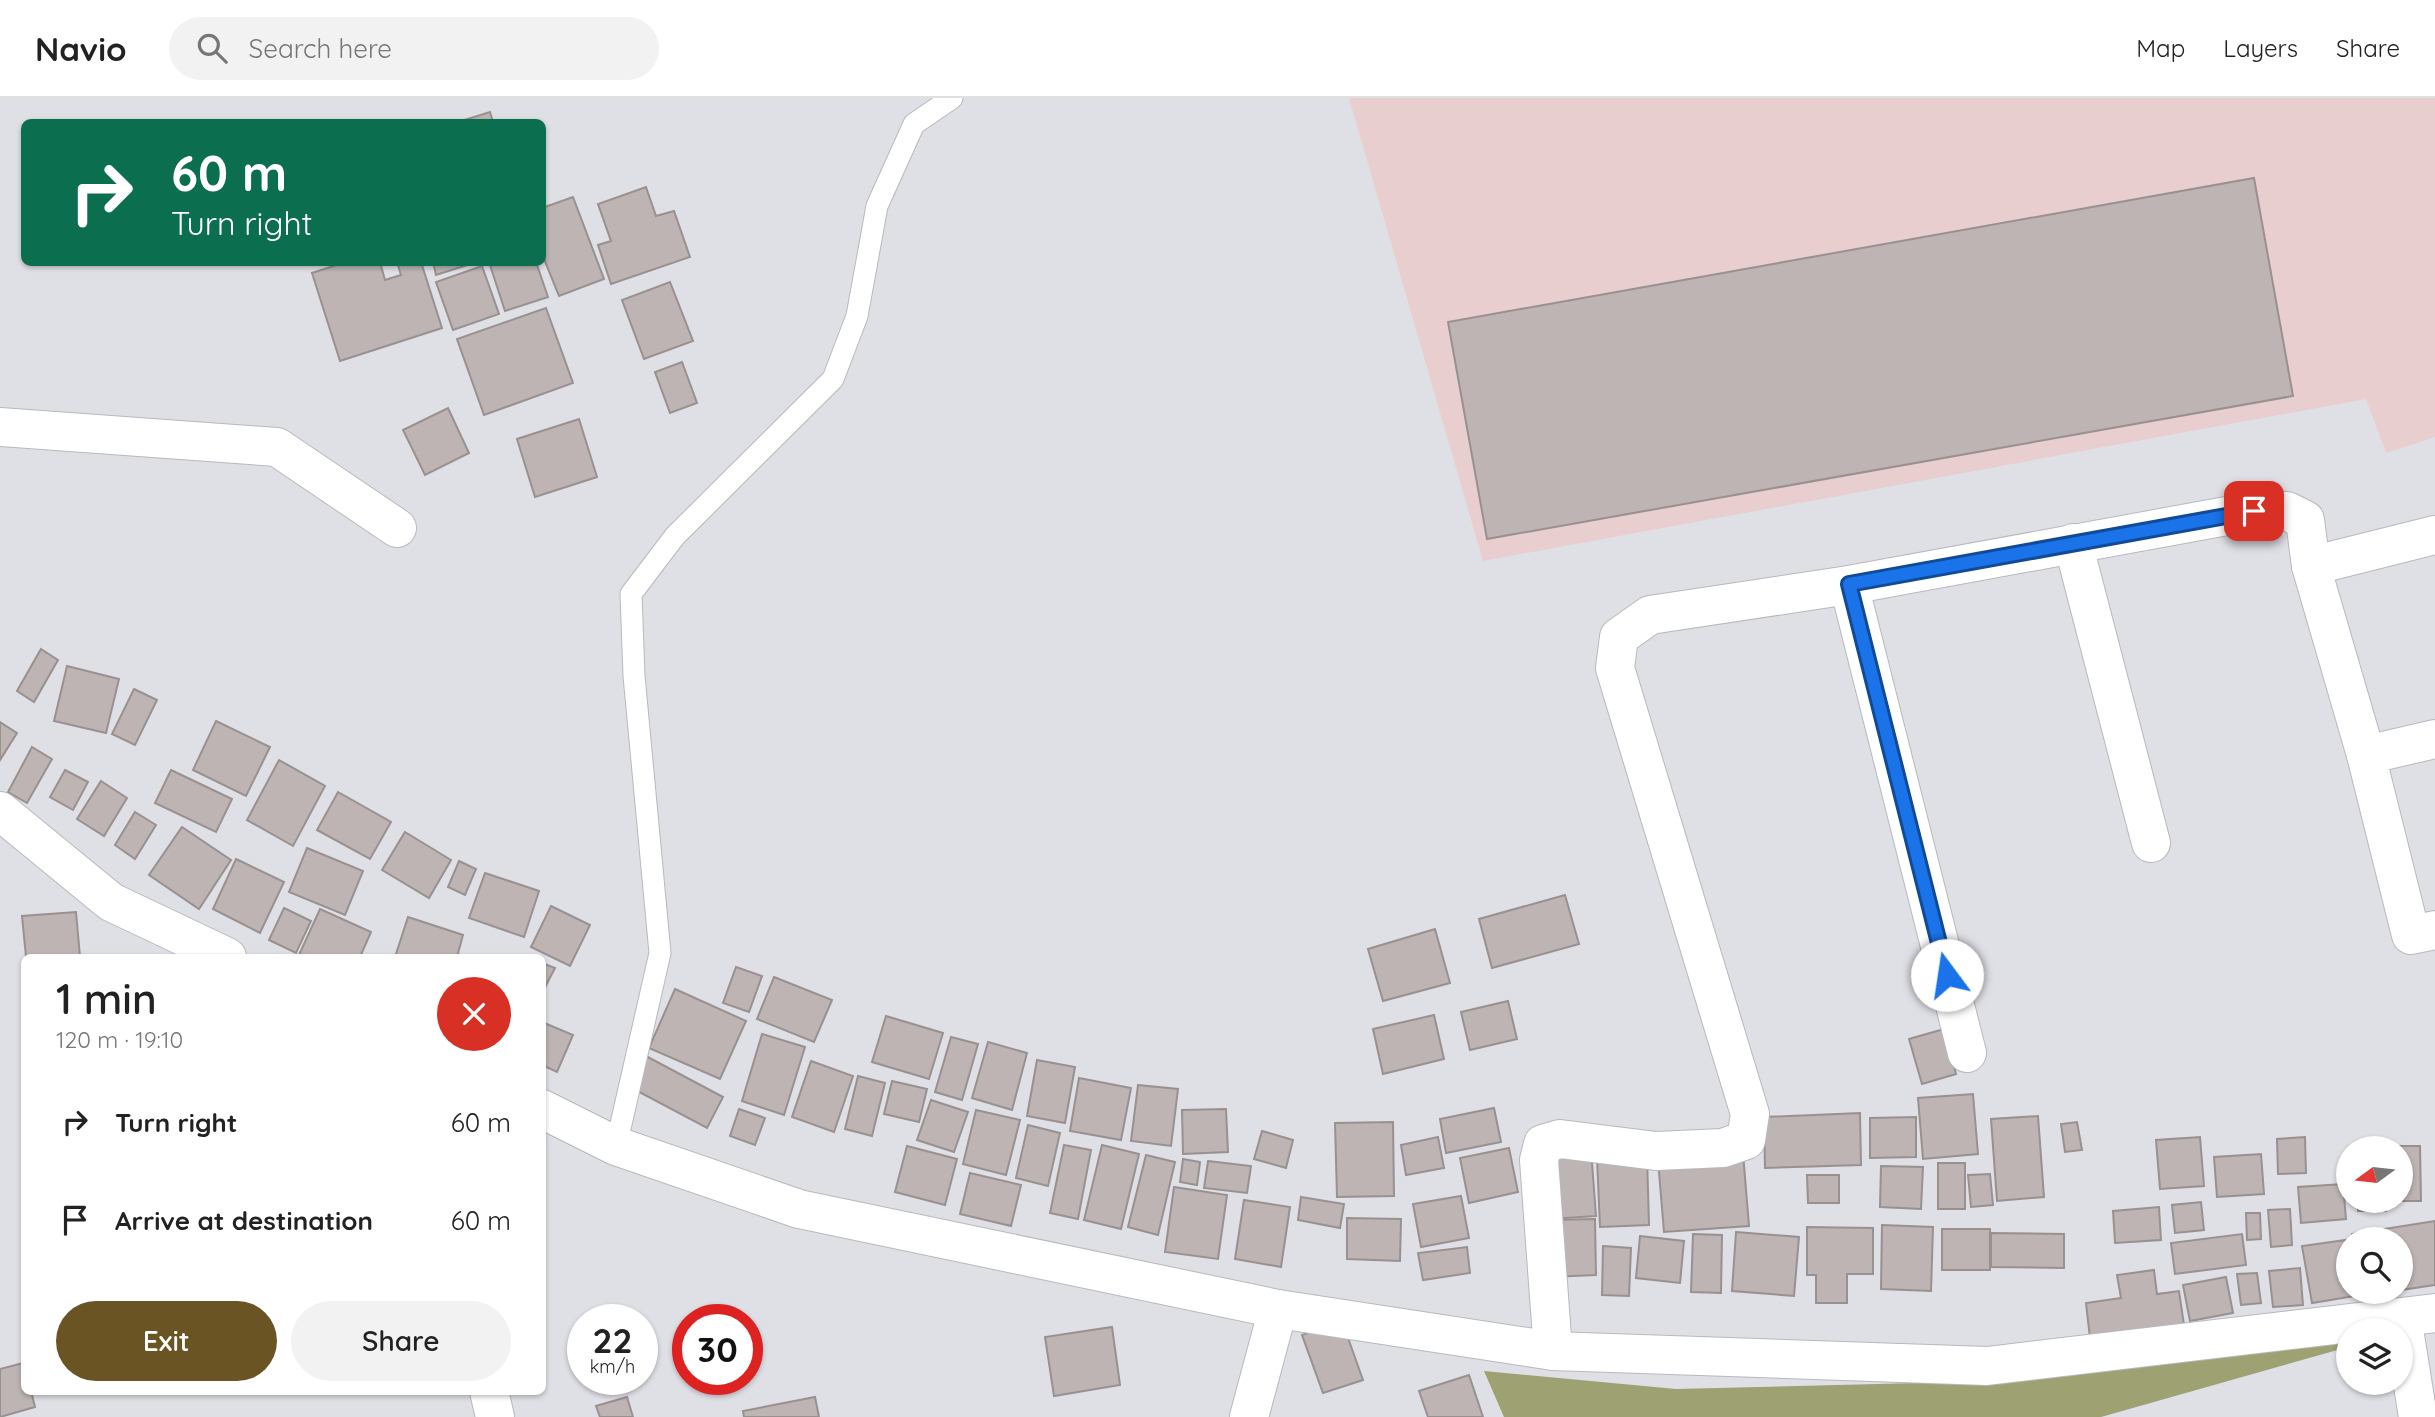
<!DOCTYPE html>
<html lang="en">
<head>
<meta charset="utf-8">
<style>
	:root { --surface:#fff; --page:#f2f2f2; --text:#222; --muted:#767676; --line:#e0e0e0; --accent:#6b5424 }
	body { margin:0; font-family:Quicksand,sans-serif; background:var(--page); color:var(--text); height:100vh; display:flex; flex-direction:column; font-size:26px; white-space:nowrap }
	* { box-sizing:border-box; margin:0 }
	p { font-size:23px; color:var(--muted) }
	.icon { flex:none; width:38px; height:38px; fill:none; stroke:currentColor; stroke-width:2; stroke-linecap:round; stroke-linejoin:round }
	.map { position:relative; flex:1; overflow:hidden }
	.sheet { position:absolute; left:21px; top:856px; width:525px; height:441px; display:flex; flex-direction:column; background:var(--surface); border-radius:10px; box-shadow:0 2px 5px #0004 }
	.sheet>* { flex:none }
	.guide { position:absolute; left:21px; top:21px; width:525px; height:147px; border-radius:10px; box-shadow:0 2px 5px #0004; background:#0b6e4f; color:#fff; overflow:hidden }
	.needle { width:46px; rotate:255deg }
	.tools { position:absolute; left:2336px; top:1038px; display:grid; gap:14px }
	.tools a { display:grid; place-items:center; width:77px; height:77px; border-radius:50%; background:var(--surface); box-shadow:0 2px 5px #0004; font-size:35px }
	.speed { position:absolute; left:567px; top:1206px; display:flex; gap:14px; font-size:35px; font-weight:700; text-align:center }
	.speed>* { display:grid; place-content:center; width:91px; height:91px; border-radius:50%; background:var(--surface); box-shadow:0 2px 5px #0004; line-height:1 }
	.speed small { font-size:18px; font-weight:400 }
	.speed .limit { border:10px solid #d22; background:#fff; color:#111 }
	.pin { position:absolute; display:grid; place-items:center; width:60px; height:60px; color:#fff; margin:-30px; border-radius:14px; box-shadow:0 4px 10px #0006 }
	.me { position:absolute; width:77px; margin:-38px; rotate:346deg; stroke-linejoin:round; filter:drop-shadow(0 0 5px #0008) }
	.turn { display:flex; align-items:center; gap:24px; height:147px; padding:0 35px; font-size:32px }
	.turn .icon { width:91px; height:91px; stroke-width:2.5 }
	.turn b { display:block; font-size:49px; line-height:60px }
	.round { display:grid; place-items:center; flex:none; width:74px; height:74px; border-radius:37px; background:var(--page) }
	.head { display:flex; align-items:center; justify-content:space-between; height:119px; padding:0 35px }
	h1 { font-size:42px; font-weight:600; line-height:52px }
	.cta { display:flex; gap:14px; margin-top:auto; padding:14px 35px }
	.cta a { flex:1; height:80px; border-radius:42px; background:var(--accent); color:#fff; font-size:28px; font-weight:600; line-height:80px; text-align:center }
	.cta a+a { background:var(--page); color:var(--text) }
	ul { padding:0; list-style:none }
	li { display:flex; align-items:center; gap:21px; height:98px; padding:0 35px }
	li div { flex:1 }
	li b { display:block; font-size:26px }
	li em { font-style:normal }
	header { display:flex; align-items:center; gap:42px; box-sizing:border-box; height:98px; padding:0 35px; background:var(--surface); border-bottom:2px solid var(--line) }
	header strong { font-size:33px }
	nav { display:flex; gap:38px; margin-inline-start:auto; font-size:24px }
	.search { width:490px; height:63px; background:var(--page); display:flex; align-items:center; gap:18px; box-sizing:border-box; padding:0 24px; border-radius:38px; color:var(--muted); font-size:26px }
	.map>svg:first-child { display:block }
	.industrial { fill:#e9cecf }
	.forest { fill:#9ea171 }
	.building { fill:#bdb4b3; stroke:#989190; stroke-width:2 }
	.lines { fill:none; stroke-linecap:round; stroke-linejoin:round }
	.lane-casing { stroke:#b8b8bf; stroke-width:23 }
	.street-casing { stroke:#b8b8bf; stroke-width:40 }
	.lane { stroke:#fff; stroke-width:21 }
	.street { stroke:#fff; stroke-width:38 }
	.route-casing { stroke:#114b97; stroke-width:18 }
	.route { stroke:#1a73e8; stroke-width:12 }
</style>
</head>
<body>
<header>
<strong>Navio</strong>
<div class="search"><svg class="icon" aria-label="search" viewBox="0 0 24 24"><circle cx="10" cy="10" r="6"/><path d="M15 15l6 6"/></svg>Search here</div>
<nav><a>Map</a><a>Layers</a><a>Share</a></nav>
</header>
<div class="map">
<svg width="2435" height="1319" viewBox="0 0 2435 1319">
	<rect width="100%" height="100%" fill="#dfdfe6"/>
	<path class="industrial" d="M1349 0H2435V339L2386 355 2366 301 1483 463Z"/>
	<path class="forest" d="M2348 1243V1249L2101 1319H1504L1484 1273 1676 1291 1997 1283Z"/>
	<g class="building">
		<path d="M490 14 493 24H458Z"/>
		<path d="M2254 80 2293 298 1487 441 1448 224Z"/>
		<path d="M646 89 656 118 674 113 690 159 611 186 598 147 611 143 598 106Z"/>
		<path d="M573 99 604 181 559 198 542 156V110Z"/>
		<path d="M346 164H380L385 182 401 177 397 164H421L442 230 340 263 312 175Z"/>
		<path d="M433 164H477L436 177Z"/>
		<path d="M489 164H536L548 199 505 213Z"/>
		<path d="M482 168 499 216 453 232 436 184Z"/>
		<path d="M670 184 693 243 644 261 622 202Z"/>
		<path d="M546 210 573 285 484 317 457 241Z"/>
		<path d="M682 264 697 305 670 315 655 274Z"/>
		<path d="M448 310 469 355 425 377 403 332Z"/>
		<path d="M579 321 597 379 535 399 517 341Z"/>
		<path d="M41 551 58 562 34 604 17 593Z"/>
		<path d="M67 568 119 581 106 635 54 623Z"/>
		<path d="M134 591 157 602 135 647 112 636Z"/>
		<path d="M216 623 270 649 246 698 193 672Z"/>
		<path d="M0 624 17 635 0 662Z"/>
		<path d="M32 649 52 661 27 705 8 694Z"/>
		<path d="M279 662 325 688 293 748 247 722Z"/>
		<path d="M65 672 88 684 73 712 50 699Z"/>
		<path d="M171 672 232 701 216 734 155 705Z"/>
		<path d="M101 683 127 700 104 738 77 721Z"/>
		<path d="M338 694 391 724 370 761 317 732Z"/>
		<path d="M135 714 156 727 135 761 115 747Z"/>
		<path d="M182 729 231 762 199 811 149 777Z"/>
		<path d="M405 734 451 762 429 800 382 772Z"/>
		<path d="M307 750 363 773 345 817 289 794Z"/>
		<path d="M236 761 284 784 260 835 213 811Z"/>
		<path d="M459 763 476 771 465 797 448 789Z"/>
		<path d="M485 775 539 793 524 839 469 820Z"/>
		<path d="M1565 797 1579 846 1492 870 1479 821Z"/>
		<path d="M551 808 590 827 570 868 531 849Z"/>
		<path d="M284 810 311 823 296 855 269 842Z"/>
		<path d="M320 811 371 834 360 859H304L299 857Z"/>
		<path d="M76 814 80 859H26L22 818Z"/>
		<path d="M408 819 463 837 457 859H395Z"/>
		<path d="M1435 831 1450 885 1383 903 1368 851Z"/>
		<path d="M542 865 555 870 542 895Z"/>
		<path d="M736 869 762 878 749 914 723 905Z"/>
		<path d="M774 879 832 902 814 944 757 921Z"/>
		<path d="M675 891 746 923 720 981 649 950Z"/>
		<path d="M1508 903 1517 941 1470 952 1461 914Z"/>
		<path d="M1434 917 1444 961 1383 976 1373 931Z"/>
		<path d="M886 918 943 935 929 981 872 964Z"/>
		<path d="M542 924 573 937 557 974 542 967Z"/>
		<path d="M1944 931 1956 976 1922 986 1909 941Z"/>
		<path d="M762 936 805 949 784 1017 742 1003Z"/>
		<path d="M951 939 978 946 962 1002 935 994Z"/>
		<path d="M988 944 1027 955 1012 1012 972 1000Z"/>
		<path d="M644 957 723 999 707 1030 628 988Z"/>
		<path d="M1037 962 1075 969 1065 1025 1027 1018Z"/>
		<path d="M811 963 853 978 834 1034 792 1019Z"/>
		<path d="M858 978 885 985 872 1038 845 1031Z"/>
		<path d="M1079 980 1131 990 1121 1042 1070 1033Z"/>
		<path d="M892 983 927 991 919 1024 884 1016Z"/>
		<path d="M1138 987 1178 991 1171 1048 1131 1043Z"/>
		<path d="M1973 996 1978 1056 1923 1061 1918 1000Z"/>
		<path d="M931 1002 968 1014 954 1054 917 1042Z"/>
		<path d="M1494 1010 1501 1044 1446 1055 1440 1021Z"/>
		<path d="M739 1011 765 1020 755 1047 730 1038Z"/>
		<path d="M1226 1011 1228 1054 1183 1056 1182 1012Z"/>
		<path d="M976 1012 1020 1022 1006 1077 963 1066Z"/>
		<path d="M1860 1015 1861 1067 1765 1070 1764 1019Z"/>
		<path d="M2038 1018 2044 1099 1997 1103 1991 1021Z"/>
		<path d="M1916 1019V1059L1870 1060V1020Z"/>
		<path d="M1393 1024 1394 1098 1337 1099 1335 1025Z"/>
		<path d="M2077 1024 2082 1052 2065 1054 2061 1026Z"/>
		<path d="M1028 1027 1060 1035 1048 1088 1016 1080Z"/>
		<path d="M1262 1033 1293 1042 1286 1070 1254 1061Z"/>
		<path d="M1438 1039 1444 1070 1406 1077 1401 1047Z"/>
		<path d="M2200 1039 2204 1088 2160 1091 2156 1042Z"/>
		<path d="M2305 1039 2306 1075 2278 1076 2277 1041Z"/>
		<path d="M1064 1047 1091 1052 1078 1121 1050 1115Z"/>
		<path d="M1102 1047 1139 1056 1121 1131 1084 1122Z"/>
		<path d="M907 1048 957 1061 945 1107 895 1094Z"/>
		<path d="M2358 1048H2420L2421 1103H2386V1113H2358V1102H2401V1050Z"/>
		<path d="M1509 1050 1518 1094 1469 1105 1460 1060Z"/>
		<path d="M1591 1051 1596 1118 1550 1121 1545 1055Z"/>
		<path d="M1743 1055 1749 1128 1664 1134 1658 1062Z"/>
		<path d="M2261 1056 2264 1096 2217 1099 2214 1059Z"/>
		<path d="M1146 1057 1175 1064 1158 1137 1128 1129Z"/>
		<path d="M1647 1058 1649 1127 1600 1129 1597 1060Z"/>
		<path d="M1183 1061 1200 1064 1197 1087 1180 1084Z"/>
		<path d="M1208 1063 1251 1068 1247 1095 1204 1090Z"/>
		<rect x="1938" y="1065" width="27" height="46"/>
		<path d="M1881 1068 1923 1069 1921 1111 1880 1109Z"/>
		<path d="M970 1075 1021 1087 1011 1128 960 1116Z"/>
		<path d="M1990 1076 1993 1107 1971 1109 1968 1077Z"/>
		<path d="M1807 1077H1839V1105H1808Z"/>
		<path d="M2343 1086 2346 1121 2301 1125 2298 1089Z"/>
		<path d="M1174 1089 1227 1097 1218 1161 1165 1154Z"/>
		<path d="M1461 1098 1469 1140 1421 1149 1413 1106Z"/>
		<path d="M1301 1099 1344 1106 1340 1130 1298 1122Z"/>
		<path d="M1244 1102 1290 1109 1281 1169 1235 1161Z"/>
		<path d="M2201 1104 2204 1132 2175 1135 2172 1107Z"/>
		<path d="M2159 1109 2161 1142 2115 1145 2113 1113Z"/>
		<path d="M2290 1111 2292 1147 2271 1149 2268 1112Z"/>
		<path d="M2246 1115H2260L2261 1141 2247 1142Z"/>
		<path d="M1347 1120 1401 1121 1400 1163 1347 1161Z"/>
		<path d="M1595 1121 1596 1177 1549 1179 1547 1122Z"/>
		<path d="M2435 1123V1187L2401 1192V1141H2352V1136Z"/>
		<path d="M1882 1127 1933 1129 1931 1193 1881 1191Z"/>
		<path d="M1807 1129 1873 1130V1176H1847V1205H1816V1177H1807Z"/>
		<rect x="1942" y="1131" width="48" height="41"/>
		<path d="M1736 1134 1799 1139 1794 1198 1732 1193Z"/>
		<path d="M1991 1135 2064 1136V1170L1991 1169Z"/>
		<path d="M1693 1136 1722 1137 1721 1195 1691 1194Z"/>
		<path d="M2242 1136 2246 1167 2175 1176 2171 1145Z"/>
		<path d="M1640 1138 1684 1143 1680 1185 1636 1180Z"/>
		<path d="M2346 1142 2348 1158V1194H2354L2355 1198 2312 1205 2302 1148Z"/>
		<path d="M1603 1148 1631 1150 1629 1198 1602 1197Z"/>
		<path d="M1467 1149 1470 1175 1423 1182 1418 1155Z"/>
		<path d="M2300 1170 2303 1207 2273 1209 2269 1173Z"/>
		<path d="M2154 1172 2157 1196 2179 1193 2184 1227 2090 1240 2086 1205 2121 1200 2117 1177Z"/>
		<path d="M2257 1175 2261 1205 2241 1207 2237 1176Z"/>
		<path d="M2226 1179 2233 1215 2190 1223 2183 1187Z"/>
		<path d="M1342 1223 1363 1282 1323 1295 1302 1237Z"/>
		<path d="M1112 1229 1120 1287 1054 1298 1045 1239Z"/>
		<path d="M23 1265 24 1293H31L35 1309 0 1319V1271Z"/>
		<path d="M1469 1277 1483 1319H1428L1419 1293Z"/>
		<path d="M627 1299 633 1319H600L596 1308Z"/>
		<path d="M815 1299 819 1319H744L743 1313Z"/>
	</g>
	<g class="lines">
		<defs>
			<path id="lane" d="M616 1048 660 855 634 578 631 496 675 438 833 281 857 218 877 108 914 26 952 0"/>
			<g id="street">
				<path d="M0 329 277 349 397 430"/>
				<path d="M2073 445 2151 745"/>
				<path d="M2311 468 2435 437"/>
				<path d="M1849 487 1967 955"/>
				<path d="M2366 657 2435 641"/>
				<path d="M0 713 111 804 227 859"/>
				<path d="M542 1011 616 1048 799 1111 1278 1211 1553 1253 1987 1268 2435 1215"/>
				<path d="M2402 1219 2418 1319"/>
				<path d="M1553 1253 1539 1062 1543 1046 1560 1041 1656 1053 1723 1050 1746 1042 1750 1016 1615 570 1619 539 1650 517 1849 487 2254 413H2287L2305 422 2311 468 2366 657 2411 837 2435 832"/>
				<path d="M489 1293 495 1319"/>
				<path d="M1249 1319 1278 1211"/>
			</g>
		</defs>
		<use href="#lane" class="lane-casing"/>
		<use href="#street" class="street-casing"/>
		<use href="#lane" class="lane"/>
		<use href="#street" class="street"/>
	</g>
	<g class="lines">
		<defs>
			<path id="route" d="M1947 877 1849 486 2254 413"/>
		</defs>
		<use href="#route" class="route-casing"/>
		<use href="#route" class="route"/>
	</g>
</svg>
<div class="tools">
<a><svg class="needle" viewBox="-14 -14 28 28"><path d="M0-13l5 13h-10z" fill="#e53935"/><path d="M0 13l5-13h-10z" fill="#767676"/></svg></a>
<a><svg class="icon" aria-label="search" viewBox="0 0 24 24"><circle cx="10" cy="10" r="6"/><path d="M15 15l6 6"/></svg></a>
<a><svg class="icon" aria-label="layers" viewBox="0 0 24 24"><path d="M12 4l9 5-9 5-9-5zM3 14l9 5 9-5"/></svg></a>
</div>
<div class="speed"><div>22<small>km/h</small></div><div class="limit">30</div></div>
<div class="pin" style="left:2254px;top:413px;background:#d93025"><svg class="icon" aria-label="arrive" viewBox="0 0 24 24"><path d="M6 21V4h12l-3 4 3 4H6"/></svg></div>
<svg class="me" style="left:1947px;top:877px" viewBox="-20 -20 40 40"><circle r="19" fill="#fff"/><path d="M0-13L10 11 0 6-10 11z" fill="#1a73e8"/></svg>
<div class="guide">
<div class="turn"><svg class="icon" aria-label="right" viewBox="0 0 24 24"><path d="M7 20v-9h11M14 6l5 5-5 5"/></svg><div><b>60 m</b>Turn right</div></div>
</div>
<section class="sheet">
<div class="head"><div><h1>1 min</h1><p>120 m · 19:10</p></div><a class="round" style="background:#d93025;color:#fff"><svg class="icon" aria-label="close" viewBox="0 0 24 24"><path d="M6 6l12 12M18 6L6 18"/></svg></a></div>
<ul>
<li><svg class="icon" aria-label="right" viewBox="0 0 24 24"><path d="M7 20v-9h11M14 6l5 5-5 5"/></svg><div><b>Turn right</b></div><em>60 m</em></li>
<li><svg class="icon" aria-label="arrive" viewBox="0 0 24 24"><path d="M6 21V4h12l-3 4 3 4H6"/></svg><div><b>Arrive at destination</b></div><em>60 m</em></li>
</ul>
<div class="cta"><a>Exit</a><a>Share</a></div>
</section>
</div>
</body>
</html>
